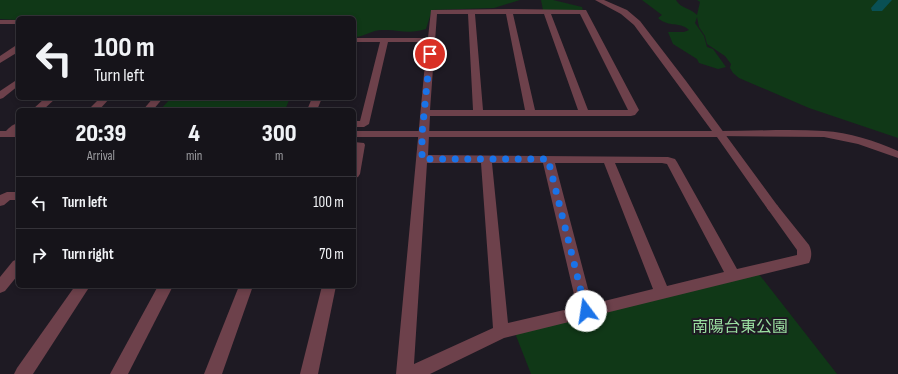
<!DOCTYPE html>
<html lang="en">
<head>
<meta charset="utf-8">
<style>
	:root { --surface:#16141a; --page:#232127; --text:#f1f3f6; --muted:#9e9ea2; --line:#353339 }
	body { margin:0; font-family:"Sofia Sans Condensed","Noto Sans JP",sans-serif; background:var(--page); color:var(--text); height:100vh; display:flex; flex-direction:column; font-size:15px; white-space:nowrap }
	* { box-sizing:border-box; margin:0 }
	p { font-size:13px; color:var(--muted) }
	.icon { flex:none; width:22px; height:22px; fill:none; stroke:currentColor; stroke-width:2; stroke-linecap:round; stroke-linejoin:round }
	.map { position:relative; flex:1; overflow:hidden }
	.panel { position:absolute; left:16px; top:108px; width:340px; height:180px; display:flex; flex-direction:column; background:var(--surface); border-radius:6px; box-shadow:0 2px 6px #0003,0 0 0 1px var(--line) }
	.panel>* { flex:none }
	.guide { position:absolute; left:16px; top:16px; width:340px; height:84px; border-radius:6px; box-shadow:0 2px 6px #0003,0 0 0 1px var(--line); background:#16141a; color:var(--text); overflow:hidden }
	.pin { position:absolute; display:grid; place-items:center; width:34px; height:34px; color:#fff; margin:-17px; border:2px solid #fff; border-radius:50%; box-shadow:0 1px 4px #0007 }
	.me { position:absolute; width:44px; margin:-22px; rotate:346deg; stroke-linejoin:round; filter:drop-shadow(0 0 3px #0008) }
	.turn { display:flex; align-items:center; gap:14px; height:84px; padding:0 12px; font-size:18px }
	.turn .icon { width:52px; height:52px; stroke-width:2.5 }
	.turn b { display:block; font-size:28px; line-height:34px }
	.eta { display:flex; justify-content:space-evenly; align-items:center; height:68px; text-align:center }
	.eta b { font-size:24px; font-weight:800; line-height:28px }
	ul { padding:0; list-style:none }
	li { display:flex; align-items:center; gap:12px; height:52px; padding:0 12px; border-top:1px solid var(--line) }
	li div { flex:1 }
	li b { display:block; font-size:15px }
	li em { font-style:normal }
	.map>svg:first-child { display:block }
	.green { fill:#103817 }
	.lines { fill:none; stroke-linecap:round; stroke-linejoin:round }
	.river { fill:#095054; fill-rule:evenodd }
	.minor { fill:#6d414b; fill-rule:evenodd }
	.tertiary { fill:#6d414b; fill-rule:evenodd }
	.route { stroke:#1a73e8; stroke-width:7; stroke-dasharray:0 12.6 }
	.labels { text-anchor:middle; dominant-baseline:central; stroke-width:4; stroke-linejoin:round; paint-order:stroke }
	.near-park-label { font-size:16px; fill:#9adea0; stroke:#1e1a23 }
</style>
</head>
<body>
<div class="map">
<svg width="898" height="374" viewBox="0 0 898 374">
	<rect width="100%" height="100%" fill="#1e1a23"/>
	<g class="green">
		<path d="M0 0H520L494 8 432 10 426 29C407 35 399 29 382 30 372 30 364 37 354 37V18H303L284 16 279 18H18V20L0 19Z"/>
		<path d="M541 0H553L582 7 583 11 543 10Z"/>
		<path d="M642 0H676C681 9 691 8 697 15L700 2 697 0H898V138L809 108 739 78 733 73 730 68 731 64 725 56 707 44 705 36 699 27 697 17 695 23 704 36 707 47 713 49 726 67 718 69 699 63 697 59 673 44 668 32H684L689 30C680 21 669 28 658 18L662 15Z"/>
		<path d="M171 98H290L285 110H160Z"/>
		<path d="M758 273 837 374H531L515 333Z"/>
	</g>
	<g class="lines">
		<path class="river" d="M878 0H892L882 11H872L871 8Z"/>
		<g class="minor">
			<path d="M509 9 586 10 639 110 635 115 631 116H430L428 155 668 157 675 159 677 162 737 269 797 255V250L767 208 769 205 773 204 777 205 809 245C812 251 812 257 809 263L504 338 430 374H396L427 42H388L369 124 364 127H354V121H360L380 42H354V38H428L431 10ZM437 14H468L473 110H430ZM475 14H506L525 110H483ZM513 14H544L578 110H535ZM551 14H580L628 110H588ZM427 163H481L493 328 414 364ZM492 163H543L577 307 508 323ZM555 163H604L653 289 592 304ZM615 163H662L667 164 724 272 667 286Z"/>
			<rect x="0" y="20" width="18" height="4"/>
			<path d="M15 46H18V52L0 63V56Z"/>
			<path d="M18 79V86L3 98 0 99V91Z"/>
			<path d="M45 98H56L43 110H32Z"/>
			<path d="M100 98H110L99 110H88Z"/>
			<path d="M153 98H163L153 110H143Z"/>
			<path d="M312 98H322L317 110H307Z"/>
			<path d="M18 123V131L13 136H5L4 134C7 129 13 124 18 123Z"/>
			<path d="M719 131C754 131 789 129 824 131 849 132 875 141 898 151V158L858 144 824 137 715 136 714 134Z"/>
			<path d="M354 142 364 143 365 145 360 174 358 177 354 178Z"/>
			<path d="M7 192H18V200H10L4 205 0 206V195Z"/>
			<path d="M18 259V275L5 291 0 293V277L13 261Z"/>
			<path d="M75 286H90L33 374H14L17 368Z"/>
			<path d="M158 286H173L128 374H110Z"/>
			<path d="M239 286H253L222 374H204Z"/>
			<path d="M322 286H336L318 374H300Z"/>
		</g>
		<g class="tertiary">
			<path d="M595 0H604L627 10 640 21 686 81 777 205 779 208 777 211 773 212 769 211 717 137H354V131H712L634 25 621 14Z"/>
			<rect x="0" y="131" width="18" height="6"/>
		</g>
	</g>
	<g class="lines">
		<path class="route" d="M430 54 422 134V159H548L586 311"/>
	</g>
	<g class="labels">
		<g class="near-park-label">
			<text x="740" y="327">南陽台東公園</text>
		</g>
	</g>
</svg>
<div class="pin" style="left:430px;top:54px;background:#d93025"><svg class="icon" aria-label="arrive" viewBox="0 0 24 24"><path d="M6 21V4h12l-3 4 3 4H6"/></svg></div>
<svg class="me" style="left:586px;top:311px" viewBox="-20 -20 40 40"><circle r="19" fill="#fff"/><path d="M0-13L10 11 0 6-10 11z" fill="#1a73e8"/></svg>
<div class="guide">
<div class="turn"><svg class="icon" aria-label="left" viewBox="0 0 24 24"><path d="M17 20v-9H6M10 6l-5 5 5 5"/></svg><div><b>100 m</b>Turn left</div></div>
</div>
<section class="panel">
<div class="eta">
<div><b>20:39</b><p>Arrival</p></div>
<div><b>4</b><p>min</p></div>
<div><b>300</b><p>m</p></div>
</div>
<ul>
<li><svg class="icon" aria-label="left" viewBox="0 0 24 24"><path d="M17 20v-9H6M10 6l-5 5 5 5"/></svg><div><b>Turn left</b></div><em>100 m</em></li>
<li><svg class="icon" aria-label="right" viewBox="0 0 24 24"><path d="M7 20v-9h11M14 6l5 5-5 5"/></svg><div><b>Turn right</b></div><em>70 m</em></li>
</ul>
</section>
</div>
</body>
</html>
